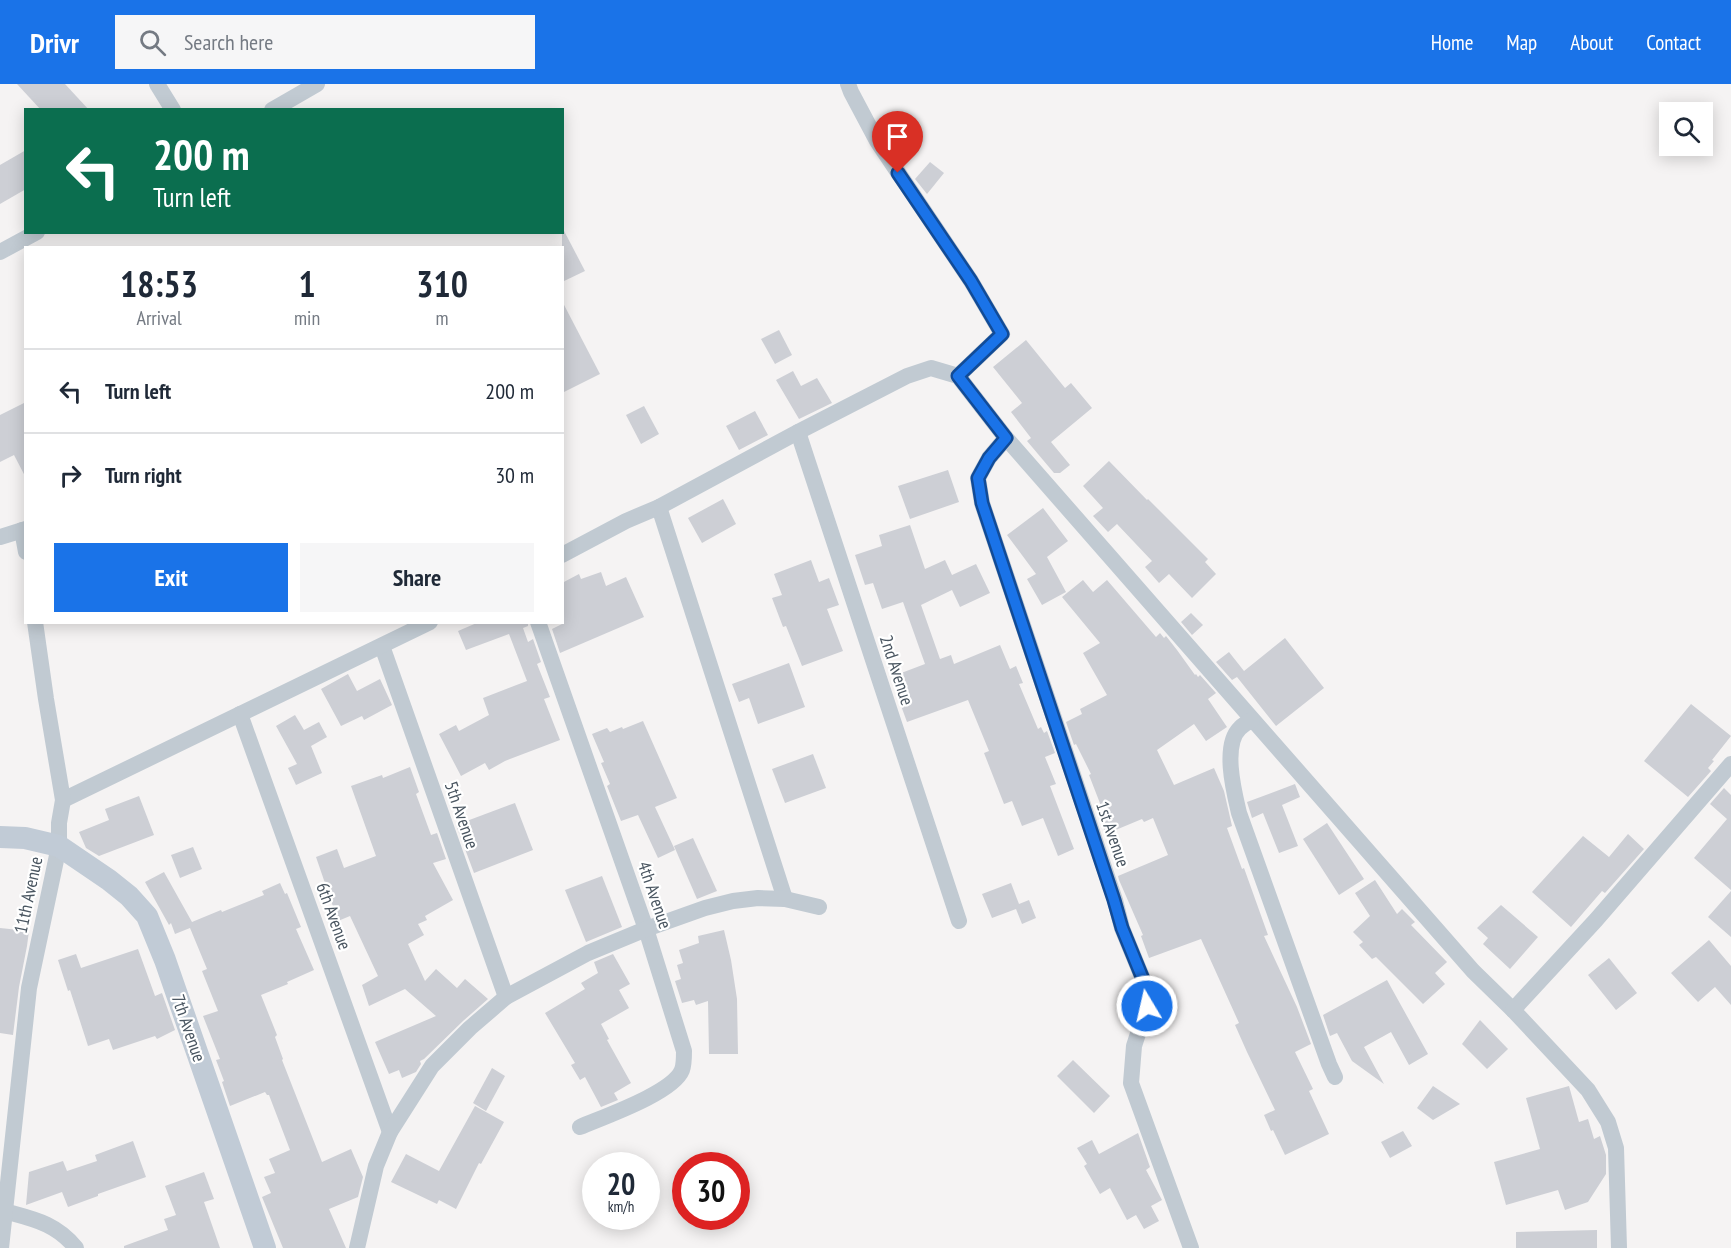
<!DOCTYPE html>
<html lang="en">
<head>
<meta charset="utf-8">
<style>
	:root { --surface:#fff; --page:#f6f6f7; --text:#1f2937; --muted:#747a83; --line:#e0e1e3; --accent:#1a73e8 }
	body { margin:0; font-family:"PT Sans Narrow",sans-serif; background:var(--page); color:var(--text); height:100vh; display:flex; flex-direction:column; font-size:22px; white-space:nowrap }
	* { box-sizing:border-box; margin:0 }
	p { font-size:20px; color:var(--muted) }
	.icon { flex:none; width:33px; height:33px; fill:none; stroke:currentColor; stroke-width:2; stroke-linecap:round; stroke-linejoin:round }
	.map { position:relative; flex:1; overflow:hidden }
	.sheet { position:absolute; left:24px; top:162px; width:540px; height:378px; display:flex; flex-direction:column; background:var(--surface); border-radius:0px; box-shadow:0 3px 15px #0003 }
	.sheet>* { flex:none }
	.hud { position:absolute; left:24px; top:24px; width:540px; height:126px; border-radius:0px; box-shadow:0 3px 15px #0003; background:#0b6e4f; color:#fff; overflow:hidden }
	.fabs { position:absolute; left:1659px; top:18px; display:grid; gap:12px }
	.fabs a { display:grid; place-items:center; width:54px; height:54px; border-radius:0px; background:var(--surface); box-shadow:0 3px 15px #0003; font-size:30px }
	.speed { position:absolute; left:582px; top:1068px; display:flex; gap:12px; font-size:30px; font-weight:700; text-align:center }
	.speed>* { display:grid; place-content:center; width:78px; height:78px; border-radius:50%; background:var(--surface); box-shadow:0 3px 15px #0003; line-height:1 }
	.speed small { font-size:15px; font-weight:400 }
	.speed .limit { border:9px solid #d22; background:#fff; color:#111 }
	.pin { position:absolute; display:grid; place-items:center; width:51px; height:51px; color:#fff; margin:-62px -26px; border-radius:50% 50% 50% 0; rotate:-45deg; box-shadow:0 0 6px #0007 }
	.pin .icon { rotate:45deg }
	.me { position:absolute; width:66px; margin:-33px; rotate:351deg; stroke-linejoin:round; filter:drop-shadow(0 0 4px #0008) }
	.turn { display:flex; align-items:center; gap:21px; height:126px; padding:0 30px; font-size:27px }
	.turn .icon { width:78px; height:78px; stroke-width:2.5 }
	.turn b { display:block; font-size:42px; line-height:51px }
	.eta { display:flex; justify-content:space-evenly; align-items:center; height:102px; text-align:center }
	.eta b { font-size:36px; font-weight:700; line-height:42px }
	.cta { display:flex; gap:12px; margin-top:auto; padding:12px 30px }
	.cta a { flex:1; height:69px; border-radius:0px; background:var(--accent); color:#fff; font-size:24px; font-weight:700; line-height:69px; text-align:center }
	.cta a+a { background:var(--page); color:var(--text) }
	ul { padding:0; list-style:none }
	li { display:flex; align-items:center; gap:18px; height:84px; padding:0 30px; border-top:2px solid var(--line) }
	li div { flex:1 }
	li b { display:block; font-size:22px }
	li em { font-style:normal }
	header { display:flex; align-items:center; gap:36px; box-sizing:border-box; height:84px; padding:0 30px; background:var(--accent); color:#fff }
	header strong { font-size:28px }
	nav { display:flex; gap:33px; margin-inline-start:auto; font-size:21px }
	.search { width:420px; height:54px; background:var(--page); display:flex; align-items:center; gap:15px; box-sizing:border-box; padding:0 21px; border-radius:0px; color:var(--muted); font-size:22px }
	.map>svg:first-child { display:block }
	.building { fill:#cdcfd5 }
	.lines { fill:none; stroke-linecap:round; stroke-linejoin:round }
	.street { stroke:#c1cad2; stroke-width:16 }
	.secondary { stroke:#c1cbd6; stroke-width:22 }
	.route-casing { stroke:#114b97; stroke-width:15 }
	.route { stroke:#1a73e8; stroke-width:10 }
	.labels { text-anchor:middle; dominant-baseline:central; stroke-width:4.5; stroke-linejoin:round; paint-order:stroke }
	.street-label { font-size:18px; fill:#4a5661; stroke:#fff }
</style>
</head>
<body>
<header>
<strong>Drivr</strong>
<div class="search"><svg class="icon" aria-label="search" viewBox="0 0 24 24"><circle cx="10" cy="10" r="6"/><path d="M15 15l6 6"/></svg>Search here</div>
<nav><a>Home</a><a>Map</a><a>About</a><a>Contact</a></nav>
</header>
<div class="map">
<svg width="1731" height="1164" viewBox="0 0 1731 1164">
	<rect width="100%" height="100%" fill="#f5f3f3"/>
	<g class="building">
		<path d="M17 0H65L89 26H41Z"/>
		<path d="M26 66V105L0 120V81Z"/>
		<path d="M930 78 944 89 927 110 915 95Z"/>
		<path d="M562 143 585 187 562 198Z"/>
		<path d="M562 217 600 290 562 309Z"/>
		<path d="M779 246 792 271 775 280 761 255Z"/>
		<path d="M1026 256 1065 304 1071 299 1092 324 1051 358 1070 381 1060 389H1054L1027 357 1031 354 1011 328 1022 319 993 283Z"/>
		<path d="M793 287 801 302 817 294 832 319 799 335 776 296Z"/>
		<path d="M26 318V394L14 371 0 378V331Z"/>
		<path d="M644 322 659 350 641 360 626 331Z"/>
		<path d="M755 327 768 351 739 366 726 342Z"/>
		<path d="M1109 377 1147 416 1148 415 1208 475 1205 478 1216 490 1192 514 1169 490 1159 499 1145 483 1152 477 1117 440 1108 448 1093 432 1103 424 1083 402Z"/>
		<path d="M948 386 959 418 910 435 898 402Z"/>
		<path d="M723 415 736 440 702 459 688 434Z"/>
		<path d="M1043 424 1068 457 1047 473 1066 508 1042 521 1027 495 1036 490 1007 451Z"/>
		<path d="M910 441 925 485 945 476 952 491 976 480 990 509 960 523 952 506 921 521 940 575 951 571 954 580 1000 561 1010 585 1016 582 1023 599 1019 600 1038 645 1041 643 1044 649 1047 647 1055 669 1045 673 1056 700 1050 702 1074 765 1058 772 1043 734 1022 742 1012 717 1004 720 984 669 989 667 968 616 907 638 900 619 906 617 896 591 925 580 903 518 882 525 873 499 865 501 855 471 882 462 879 451Z"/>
		<path d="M811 476 819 498 829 494 839 521 827 525 843 567 802 582 786 542 783 543 772 514 782 511 774 490Z"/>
		<path d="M601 488 606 502 626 493 644 533 560 569 552 545 562 540V499L579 490 581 495Z"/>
		<path d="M1083 496 1093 508 1107 496 1156 553 1160 549 1164 554 1166 552 1177 566 1195 591 1196 590 1198 593 1200 591 1216 609 1208 615 1227 643 1206 657 1194 640 1157 666 1174 701 1214 684 1224 707 1232 742 1227 744 1242 785 1244 784 1268 851 1264 852 1297 923 1311 960 1295 968 1313 1005 1309 1007 1329 1050 1285 1071 1273 1046 1271 1047 1264 1031 1275 1026 1247 968 1235 941 1239 939 1201 855 1149 874 1141 852 1143 851 1119 796 1118 792 1168 771 1153 734 1144 738 1142 735 1106 750 1097 729 1103 727 1089 691 1091 690 1076 660 1074 661 1066 638 1082 630 1080 625 1107 611 1083 569 1100 559 1062 513Z"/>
		<path d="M1191 529 1203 541 1192 551 1181 538Z"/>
		<path d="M479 538H528V542L523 544 528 558 533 555 541 578 537 580 550 613 544 615 560 656 505 677 489 686 485 679 461 692 439 650 456 641 459 647 489 631 483 614 527 597 509 550 466 566 458 547Z"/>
		<path d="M1285 554 1324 604 1276 642 1237 593 1232 596 1216 578 1229 568 1244 587Z"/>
		<path d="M789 579 805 623 758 640 749 614 739 618 732 600Z"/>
		<path d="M348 590 357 607 380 595 392 621 364 636 362 632 341 642 321 605Z"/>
		<path d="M1691 620 1731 652 1712 676 1714 677 1708 684 1711 687 1688 713 1644 677Z"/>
		<path d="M295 631 304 646 319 638 327 653 311 662 322 689 296 701 288 684 297 680 276 642Z"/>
		<path d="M643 637 677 714 655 723 675 766 658 774 638 731 621 737 607 702 610 700 601 679 604 678 592 650 607 644 610 648 622 643 623 645Z"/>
		<path d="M813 670 826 704 785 719 772 685Z"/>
		<path d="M410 683 419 708 416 710 431 751 437 749 446 775 433 779 453 816 425 832 427 836 418 840 424 851 408 860 425 897 436 885 457 904 465 895 488 915 463 937 424 975 420 977 421 980 416 988 402 994 399 986 389 990 375 958 436 932 405 905 369 922 362 901 378 892 350 832 338 837 316 773 337 765 344 784 376 772 351 702 382 691 383 694Z"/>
		<path d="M1295 700 1300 713 1282 721 1298 762 1279 769 1263 729 1252 734 1247 718Z"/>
		<path d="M1724 704 1731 711V806L1694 774 1727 735 1710 720Z"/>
		<path d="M139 712 154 751 99 772 86 764 79 748 109 736 105 725Z"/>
		<path d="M515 719 533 766 474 789 456 741Z"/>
		<path d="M1327 739 1364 795 1339 811 1303 755Z"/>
		<path d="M1628 750 1644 765 1605 809 1602 807 1571 843 1532 808 1583 752 1609 773Z"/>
		<path d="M693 754 717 807 697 815 674 762Z"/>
		<path d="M193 763 202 785 180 794 171 771Z"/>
		<path d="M164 788 192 838 221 826 222 828 264 811 262 807 280 799 285 810 287 809 301 843 296 845 314 886 287 898 288 900 261 911 277 951 275 953 283 975 282 976 322 1078 351 1065 363 1093 358 1113 329 1125 346 1164H283L262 1113 271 1109 264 1093 275 1089 269 1075 290 1066 269 1011H267L265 1008 230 1022 222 998 224 997 216 976 220 975 203 932 218 927 202 887 207 885 190 844 175 850 171 839 169 841 145 798Z"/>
		<path d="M602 792 622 843 586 858 565 806Z"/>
		<path d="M1375 796 1397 830 1402 825 1415 838 1411 841 1447 878 1435 889 1445 900 1423 920 1376 873 1372 875 1359 861 1363 858 1353 848 1370 832 1355 809Z"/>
		<path d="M1011 799 1019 820 1029 816 1036 834 1022 840 1016 825 992 834 982 810Z"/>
		<path d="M1731 807V853L1708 833Z"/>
		<path d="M1501 821 1538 853 1510 885 1483 860 1488 854 1477 844Z"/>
		<path d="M0 844 29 847 27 862 19 903 13 951 0 949Z"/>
		<path d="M724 846 731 876 737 915 738 970H709L708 917 696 921 694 916 682 919 675 897 681 895 677 881 683 879 679 866 699 859 698 852Z"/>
		<path d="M1709 856 1731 882V921L1715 903 1698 918 1671 889Z"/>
		<path d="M138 865 155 912 162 909 175 946 157 955 155 952 113 966 109 955 88 962 70 906 68 907 58 876 76 870 81 884Z"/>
		<path d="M613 870 630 900 619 906 629 924 601 940 609 955 607 956 631 999 614 1009 618 1016 601 1023 585 993 580 996 571 981 575 979 545 929 585 905 581 899 598 889 594 878Z"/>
		<path d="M1609 874 1637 909 1616 926 1588 891Z"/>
		<path d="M1387 896 1428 970 1409 981 1391 948 1364 963 1384 1000 1352 977 1337 949 1330 952 1323 931Z"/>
		<path d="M1480 936 1508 965 1487 985 1462 960Z"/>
		<path d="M1073 976 1110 1012 1094 1029 1057 992Z"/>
		<path d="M492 984 505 992 486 1027 473 1019Z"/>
		<path d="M1433 1002 1460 1020 1433 1036 1417 1024Z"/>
		<path d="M1569 1002 1579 1038 1588 1035 1594 1055 1600 1052 1606 1071V1090L1588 1118 1565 1126 1558 1106 1506 1121 1494 1078 1540 1065 1526 1014Z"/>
		<path d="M475 1022 504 1038 481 1080 479 1079 456 1125 439 1116 437 1120 391 1098 406 1070 439 1087Z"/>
		<path d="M1403 1047 1412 1062 1390 1074 1381 1058Z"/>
		<path d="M1138 1049 1150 1083 1146 1086 1162 1116 1151 1122 1159 1137 1144 1145 1136 1131 1127 1136 1110 1104 1100 1110 1084 1082 1087 1080 1077 1064 1092 1056 1099 1070Z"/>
		<path d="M133 1057 146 1093 98 1110V1112L68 1123 62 1108 26 1121 29 1088 63 1077 67 1087 97 1077 95 1071Z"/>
		<path d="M204 1088 214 1115 204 1118 220 1164H124V1162L168 1146 164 1135 176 1131 165 1102Z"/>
		<path d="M1597 1146V1164H1516V1148Z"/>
	</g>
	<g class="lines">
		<g class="street">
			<path d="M157 0 173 26"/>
			<path d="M848 0 851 8 877 57 971 197 1002 250 958 292"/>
			<path d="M272 26 317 0"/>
			<path d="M0 168 37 148"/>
			<path d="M798 348 959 837"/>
			<path d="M1006 354 989 374 978 394 982 419 1115 816 1122 844 1147 905V922L1134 962 1131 999 1191 1164"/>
			<path d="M659 423 785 815"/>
			<path d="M22 446 26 468"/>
			<path d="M0 453 26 445"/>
			<path d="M562 471 626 437 659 423 798 348 907 292 931 284 958 292 1006 354 1473 887 1513 926 1588 1006 1608 1038 1616 1064 1619 1164"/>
			<path d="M538 538 646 845 684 967C684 973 684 981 682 986 673 1009 603 1033 580 1043"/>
			<path d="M382 562 506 913"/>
			<path d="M240 630 390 1048"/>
			<path d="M1252 636C1248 638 1243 641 1240 644 1222 661 1234 708 1239 729L1329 980 1335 993"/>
			<path d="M63 716 430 538"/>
			<path d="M1513 926 1596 836 1731 680"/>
			<path d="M4 1127C33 1135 56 1139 76 1164"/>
			<path d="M1 1164 29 904 59 762V739L63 716 46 615 35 538"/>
			<path d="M357 1164 376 1082 390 1048 432 982 470 944 506 913 588 869 646 845 705 824 733 817 758 814 785 815 819 823"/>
		</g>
		<path class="secondary" d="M0 753 25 754 59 762 109 796 129 812 147 832 165 876 265 1164"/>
	</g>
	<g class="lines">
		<defs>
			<path id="route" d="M898 89 971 197 1002 250 958 292 1006 354 989 374 978 394 982 419 1114 816 1122 844 1147 905V922"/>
		</defs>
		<use href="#route" class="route-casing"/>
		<use href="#route" class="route"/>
	</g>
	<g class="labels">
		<g class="street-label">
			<text transform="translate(897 586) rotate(72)">2nd Avenue</text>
			<text transform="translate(462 731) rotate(71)">5th Avenue</text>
			<text transform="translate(1113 750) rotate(71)">1st Avenue</text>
			<text transform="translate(28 811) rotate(-78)">11th Avenue</text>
			<text transform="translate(655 811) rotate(71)">4th Avenue</text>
			<text transform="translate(334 832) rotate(70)">6th Avenue</text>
			<text transform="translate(189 944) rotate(71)">7th Avenue</text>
		</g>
	</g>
</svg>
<div class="fabs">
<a><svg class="icon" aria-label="search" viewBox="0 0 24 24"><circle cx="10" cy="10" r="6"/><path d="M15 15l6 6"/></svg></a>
</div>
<div class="speed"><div>20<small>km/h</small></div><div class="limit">30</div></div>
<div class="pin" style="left:898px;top:89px;background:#d93025"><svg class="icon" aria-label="arrive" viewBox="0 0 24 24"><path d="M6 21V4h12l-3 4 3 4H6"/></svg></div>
<svg class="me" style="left:1147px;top:922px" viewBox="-20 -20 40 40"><circle r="17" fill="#1a73e8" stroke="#fff" stroke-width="3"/><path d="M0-11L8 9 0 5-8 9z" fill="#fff"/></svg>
<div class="hud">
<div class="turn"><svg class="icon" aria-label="left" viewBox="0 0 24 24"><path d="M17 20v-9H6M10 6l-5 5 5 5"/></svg><div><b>200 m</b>Turn left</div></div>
</div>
<section class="sheet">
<div class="eta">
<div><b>18:53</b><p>Arrival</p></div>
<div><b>1</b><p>min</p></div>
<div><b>310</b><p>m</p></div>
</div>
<ul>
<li><svg class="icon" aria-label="left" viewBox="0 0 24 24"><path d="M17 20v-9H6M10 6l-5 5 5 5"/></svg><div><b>Turn left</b></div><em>200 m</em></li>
<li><svg class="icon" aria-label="right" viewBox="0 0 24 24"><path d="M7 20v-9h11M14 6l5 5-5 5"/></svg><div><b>Turn right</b></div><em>30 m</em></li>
</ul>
<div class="cta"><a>Exit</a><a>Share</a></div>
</section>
</div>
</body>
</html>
